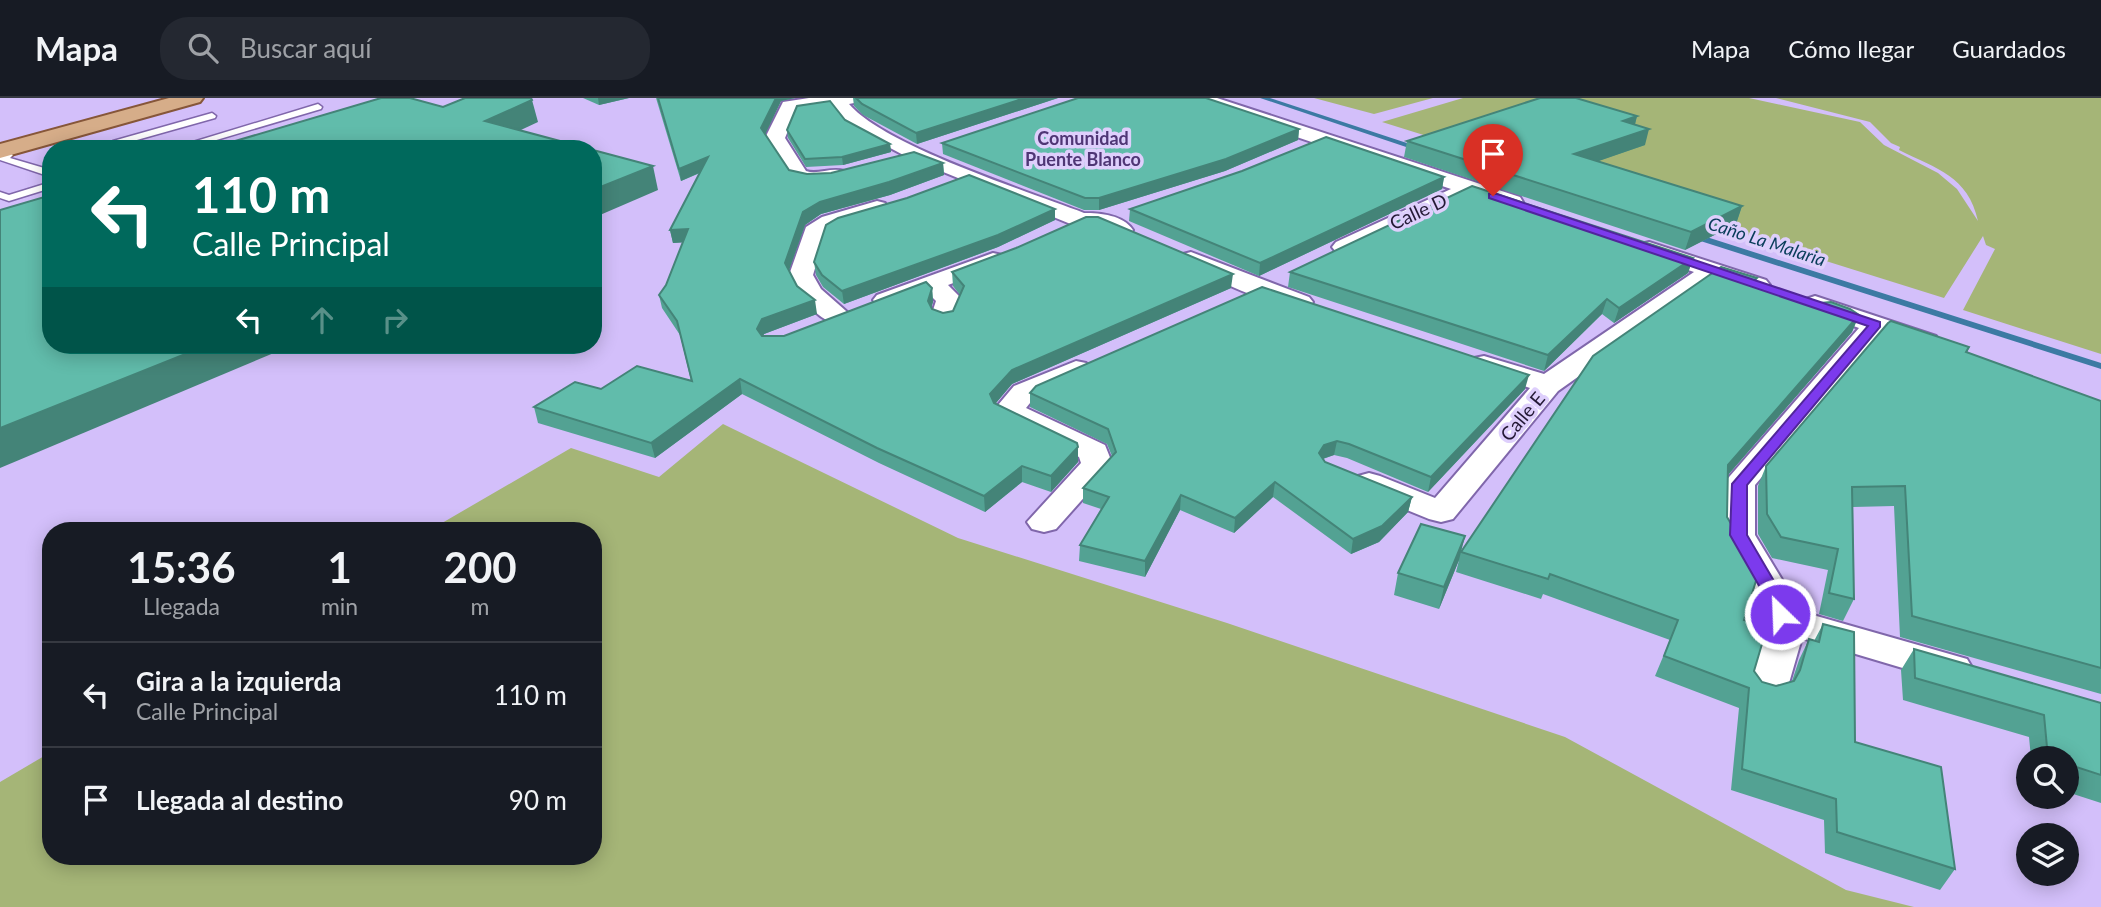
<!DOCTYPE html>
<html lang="es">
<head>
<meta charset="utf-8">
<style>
	:root { --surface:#171b24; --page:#242831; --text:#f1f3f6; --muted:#9ea1a6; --line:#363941 }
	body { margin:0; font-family:Lato,sans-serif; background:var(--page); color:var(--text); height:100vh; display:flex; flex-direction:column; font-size:26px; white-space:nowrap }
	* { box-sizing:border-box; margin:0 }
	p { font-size:23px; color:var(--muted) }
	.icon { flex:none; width:38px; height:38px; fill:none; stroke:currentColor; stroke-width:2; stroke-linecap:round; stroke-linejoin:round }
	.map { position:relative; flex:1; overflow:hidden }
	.details { position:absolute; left:42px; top:424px; width:560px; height:343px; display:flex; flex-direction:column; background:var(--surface); border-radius:28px; box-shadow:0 4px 18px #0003 }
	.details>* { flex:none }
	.hud { position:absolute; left:42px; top:42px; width:560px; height:214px; border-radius:28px; box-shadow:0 4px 18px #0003; background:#00695c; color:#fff; overflow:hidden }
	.buttons { position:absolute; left:2016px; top:648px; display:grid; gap:14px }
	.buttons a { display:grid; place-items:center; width:63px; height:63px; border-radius:50%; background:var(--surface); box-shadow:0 4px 18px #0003; font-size:35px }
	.pin { position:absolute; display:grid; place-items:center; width:60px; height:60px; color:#fff; margin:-72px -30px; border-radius:50% 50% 50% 0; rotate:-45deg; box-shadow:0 0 7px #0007 }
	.pin .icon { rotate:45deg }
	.me { position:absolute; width:77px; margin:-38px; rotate:336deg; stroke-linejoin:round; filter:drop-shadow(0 0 5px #0008) }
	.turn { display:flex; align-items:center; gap:24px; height:147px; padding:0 35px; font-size:32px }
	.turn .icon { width:91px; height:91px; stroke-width:2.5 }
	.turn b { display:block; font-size:49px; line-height:60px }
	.lanes { display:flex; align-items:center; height:66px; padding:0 35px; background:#0003; justify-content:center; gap:35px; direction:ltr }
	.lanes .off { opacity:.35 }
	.eta { display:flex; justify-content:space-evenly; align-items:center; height:119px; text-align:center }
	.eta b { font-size:42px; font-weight:700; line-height:49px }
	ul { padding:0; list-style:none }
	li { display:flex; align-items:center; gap:21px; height:105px; padding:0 35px; border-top:2px solid var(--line) }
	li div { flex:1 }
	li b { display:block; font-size:26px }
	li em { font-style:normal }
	header { display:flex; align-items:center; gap:42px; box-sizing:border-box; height:98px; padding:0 35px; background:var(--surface); border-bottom:2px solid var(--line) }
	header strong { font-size:33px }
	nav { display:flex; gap:38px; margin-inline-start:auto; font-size:24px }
	.search { width:490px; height:63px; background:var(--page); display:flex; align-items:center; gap:18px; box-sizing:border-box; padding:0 24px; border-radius:28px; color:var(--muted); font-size:26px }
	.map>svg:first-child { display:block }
	.green { fill:#a5b577 }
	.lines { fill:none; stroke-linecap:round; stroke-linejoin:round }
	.stream { fill:#3c7aa3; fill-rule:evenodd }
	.lane-casing { stroke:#8067ab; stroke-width:3 }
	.street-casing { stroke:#8067ab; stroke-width:4 }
	.primary-casing { stroke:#865639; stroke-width:4 }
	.lane { fill:#fff; fill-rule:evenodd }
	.street { fill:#fff; fill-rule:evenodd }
	.primary { fill:#d6ad89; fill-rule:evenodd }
	.wall { fill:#53a293 }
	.shaded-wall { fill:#448478 }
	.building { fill:#61bcab; stroke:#448478; stroke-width:2 }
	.route { fill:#7c3aed; stroke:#51269a; stroke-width:2 }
	.labels { text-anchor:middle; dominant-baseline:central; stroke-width:7; stroke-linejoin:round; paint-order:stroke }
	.far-neighbourhood-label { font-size:18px; font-weight:bold; fill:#4f3675; stroke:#decffc }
	.far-water-label { font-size:18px; font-style:italic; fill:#083c59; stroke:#decffc }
	.street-label { font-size:19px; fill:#241935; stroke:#decffc }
</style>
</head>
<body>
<header>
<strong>Mapa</strong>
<div class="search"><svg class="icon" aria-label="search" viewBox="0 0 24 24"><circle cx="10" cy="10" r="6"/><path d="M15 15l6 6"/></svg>Buscar aquí</div>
<nav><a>Mapa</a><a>Cómo llegar</a><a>Guardados</a></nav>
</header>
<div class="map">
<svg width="2101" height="809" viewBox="0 0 2101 809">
	<rect width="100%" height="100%" fill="#d3bffa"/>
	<g class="green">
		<path d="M1314 0H1433L1374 16Z"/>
		<path d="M1463 0H1749L1860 24 1884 47 1938 75 1957 91 1978 123C1968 78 1937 71 1899 52L1900 49 1891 45 1870 24 1776 0H2101V256L1963 212 1995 151 1986 147 1983 138 1944 200 1382 24Z"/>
		<path d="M723 326 958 440 1227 525 1565 639 1846 792 1914 809H0V684L51 654V758H593V432H430L571 350 659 379Z"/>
	</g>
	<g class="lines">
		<g class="stream">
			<path d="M1260 0H1270L1425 51 1418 53Z"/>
			<path d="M1691 134 2101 265V271L1688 139 1687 137Z"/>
		</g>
		<defs>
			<g id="lane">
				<path d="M318 6 322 9 321 11 186 51H170Z"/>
				<path d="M212 15 216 18 215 20 119 47 114 51H103L113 43Z"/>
				<path d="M8 54 13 57 10 60 51 72V79L0 62V58Z"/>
				<path d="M51 84V90L9 103 0 100V94L9 97Z"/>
			</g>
			<g id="street">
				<path d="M809 0H862L859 4 849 6C885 48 1027 93 1084 115 1101 115 1123 117 1133 132L1130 137 1122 139 1097 129 1073 127 909 60 847 27 832 8 796 13 785 40 806 73C818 77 831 69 844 73L847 77 844 81 811 87 791 81 765 40 783 4Z"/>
				<path d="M1190 0H1217L1520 99 1523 104 1520 109 1512 111 1471 97 1352 154H1336L1332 149 1336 144 1451 91 1193 4Z"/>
				<path d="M877 103 885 105 888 110 885 115 838 129 825 137 813 177 821 191 854 220 850 226C823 232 799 199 789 177L806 129 822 119Z"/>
				<path d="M1649 144 1766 182 1770 187 1766 192 1757 195 1716 181 1558 293 1453 421 1441 424 1429 421 1358 392 1353 385 1358 378 1369 375 1380 378 1435 400 1530 290 1474 272 1470 266 1474 260 1484 258 1544 276 1694 174 1641 156 1637 151 1641 146Z"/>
				<path d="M1191 154 1309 199 1313 204 1309 209C1283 216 1209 178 1183 166L1179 161 1183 156Z"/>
				<path d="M993 155 1002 157 1005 162 1002 167 948 187 962 201 953 224 944 226 935 224 931 218 936 203 928 195 886 210 877 207 873 202 877 197Z"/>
				<path d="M1815 198 1936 238 1940 244 1936 250 1926 252 1881 238 1755 387V437L1789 493 1806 515 1967 561 1973 571 1967 581 1953 585 1802 540 1787 592 1781 602 1767 606 1753 602 1747 592 1766 532 1757 500 1721 437 1723 386 1859 230 1806 211 1802 206 1806 201Z"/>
				<path d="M1076 263 1086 265 1090 271 1086 277 1034 300 1026 310 1105 347 1113 367 1056 431 1044 434 1032 431 1027 424 1081 365 1079 359 997 319 993 313 1014 288Z"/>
			</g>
			<path id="primary" d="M169 0H203L200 4 0 60V46Z"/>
		</defs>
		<use href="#lane" class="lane-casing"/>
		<use href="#street" class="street-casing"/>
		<use href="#primary" class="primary-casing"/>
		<use href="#lane" class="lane"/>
		<use href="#street" class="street"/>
		<use href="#primary" class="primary"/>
	</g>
	<g class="wall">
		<path d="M583 0H629L599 7Z"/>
		<path d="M656 0H795L781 3 765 36 789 72 807 76 831 75 943 65 944 77 890 97 821 116 805 127 789 172 797 188 817 216 764 236 763 238H784L932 190 933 204 931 210 932 211 943 215 953 213 960 197 953 188 952 174 1231 190 1012 286 995 306 1078 364 1051 394 1022 384 985 414 879 365 742 296 655 360 538 325 534 309 601 291 691 283 680 237 662 210 659 197 666 187 683 144 673 145 670 132 700 75 681 83Z"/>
		<path d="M853 0H1058L917 46 863 17 854 8Z"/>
		<path d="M1637 18 1635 26 1645 47 1598 63 1742 108 1736 126 1685 152 1404 59 1407 43Z"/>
		<path d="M845 22 890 46 891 54 843 67 806 69 788 40 787 32Z"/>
		<path d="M1299 31 1298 42 1225 73 1099 112H1084L943 56 942 45Z"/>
		<path d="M1444 79 1442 91 1259 178 1129 123 1130 111Z"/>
		<path d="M1055 111V122L998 149 844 206 823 189 816 177 814 164Z"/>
		<path d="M1693 160 1688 175 1614 225 1602 216 1544 273 1288 189 1290 174Z"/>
		<path d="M1757 180 1755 185 1859 217 1852 234 1728 377 1727 419 1744 522 1754 573 1762 584 1776 588 1792 583 1799 562 1809 541 1814 543 1823 526 1855 644 1955 771 1940 792 1825 755 1824 722 1731 692 1739 610 1655 578 1670 542 1543 496 1541 501 1456 474 1459 462 1439 511 1394 497 1398 475 1461 453Z"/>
		<path d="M1969 249 1967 255 2101 303V596L1900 539 1894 408 1853 409 1854 501 1843 523 1819 516 1828 472 1772 460 1758 436V388L1766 368Z"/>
		<path d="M1525 291 1428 394 1347 360 1334 357 1323 361 1325 364 1412 399 1408 414 1379 444 1351 456 1273 399 1234 435 1180 412 1145 479 1079 463 1080 447 1101 411 1083 405V390L1112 358 1107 346 1030 309V295Z"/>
		<path d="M1914 551 2101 605V705L2067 694V660H2031L2029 639 1903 602 1901 572Z"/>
	</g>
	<g class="shaded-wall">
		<path d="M598 0H629L599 7Z"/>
		<path d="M776 0H795L781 3 763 41 761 30Z"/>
		<path d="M1025 0H1058L917 46 916 35Z"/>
		<path d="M532 2 538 24 491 46 485 23Z"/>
		<path d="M1637 18 1633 34 1623 23Z"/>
		<path d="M1299 31 1298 42 1225 73 1099 112V100Z"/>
		<path d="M1649 31 1645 47 1570 73 1574 56Z"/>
		<path d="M890 46 891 54 843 67 842 59Z"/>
		<path d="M708 59 710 70 681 83 679 71Z"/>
		<path d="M943 65 944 77 890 97 821 116 805 127 787 178 785 165 803 114 820 104Z"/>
		<path d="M653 68 658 92 593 120V92Z"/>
		<path d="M1444 79 1442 91 1259 178 1260 165Z"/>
		<path d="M1742 108 1736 126 1685 152 1691 134Z"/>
		<path d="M1055 111V122L998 149 844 206 842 193Z"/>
		<path d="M688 131 691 144 673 145 670 132Z"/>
		<path d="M1693 160 1688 175 1614 225 1619 210Z"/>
		<path d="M1233 176 1231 190 1012 286 991 311 990 296 1012 272Z"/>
		<path d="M932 190 933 204 929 217 928 203Z"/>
		<path d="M1607 201 1602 216 1544 273 1548 257Z"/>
		<path d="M815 202 817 216 764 236 759 245 757 231 762 221Z"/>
		<path d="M1859 217 1852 234 1720 386 1728 367Z"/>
		<path d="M208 247H293L0 370V330Z"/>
		<path d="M1529 277 1525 291 1428 394 1431 379Z"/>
		<path d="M740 281 742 296 655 360 651 345Z"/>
		<path d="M1337 343 1334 357 1322 361 1319 355 1324 347Z"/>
		<path d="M1078 349V364L1051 394V378Z"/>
		<path d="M1022 368V384L985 414 984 398Z"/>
		<path d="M1275 384 1273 399 1234 435 1235 420Z"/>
		<path d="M1181 397 1180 412 1145 479V463Z"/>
		<path d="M1412 399 1408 414 1379 444 1351 456 1353 441Z"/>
		<path d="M1465 438 1459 462 1439 511 1444 489Z"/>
	</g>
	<g class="building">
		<path d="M381 0H410L443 9 465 0H531L532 2 485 23 590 51H208Z"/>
		<path d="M658 0H776L761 30 789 72 807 76 831 75 914 54 943 65 889 84 820 104 803 114 785 165 797 188 815 202 762 221 757 231 762 238H784L926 184 932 190 928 203 932 211 943 215 953 213 964 188 952 174 1016 150 1086 119H1098L1233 176 1012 272 990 296 994 305 1077 345 1078 349 1051 378 1022 368 984 398 877 350 740 281 651 345 534 309 575 284 601 291 637 268 692 283 677 223 659 197 666 187 688 131 670 132 708 59 679 71Z"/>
		<path d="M856 0H1025L916 35 862 6Z"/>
		<path d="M1078 0H1206L1299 31 1226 61 1099 100H1085L942 45Z"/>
		<path d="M1540 0H1576L1637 18 1623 23 1649 31 1574 56 1742 108 1691 134 1407 43Z"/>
		<path d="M830 3 845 22 890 46 842 59 805 61 787 32 797 8Z"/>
		<path d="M1326 39 1444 79 1260 165 1130 111 1242 73Z"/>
		<path d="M593 52 653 68 593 92Z"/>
		<path d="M969 77 1055 111 998 137 842 193 822 177 814 164 826 127 838 120 907 100Z"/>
		<path d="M1472 88 1693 160 1619 210 1607 201 1548 257 1290 174Z"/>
		<path d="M51 97V247H208L0 330V112Z"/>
		<path d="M1721 169 1757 180 1752 184 1820 205 1831 204 1850 211 1859 217 1728 367 1727 419 1759 473 1744 522 1767 529 1754 573 1762 584 1776 588 1794 583 1800 572 1809 541 1819 544 1823 526 1854 534 1855 644 1941 669 1955 771 1837 734 1836 701 1742 671 1749 590 1664 558 1678 522 1550 476 1548 481 1461 454 1593 258Z"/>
		<path d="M1262 189 1529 277 1431 379 1349 346 1337 343 1324 347 1319 355 1325 364 1412 399 1382 428 1353 441 1275 384 1235 420 1181 397 1145 463 1080 447 1109 399 1083 390 1116 354 1108 331 1030 295 1036 288Z"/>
		<path d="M1891 223 1969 249 1966 254 2101 303V570L1912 518 1905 388 1852 389 1854 501 1829 495 1838 451 1781 439 1767 416 1766 368 1888 225Z"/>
		<path d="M1421 426 1465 438 1444 489 1398 475Z"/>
		<path d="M1914 551 2101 605V677L2067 666V660H2048L2044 617 1915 580Z"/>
	</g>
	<path class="route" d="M1489 96H1497L1880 224V229L1747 387V437L1784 500 1789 516 1786 520H1774L1766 500 1730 437 1732 386 1868 228 1489 100Z"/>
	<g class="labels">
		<g class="far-neighbourhood-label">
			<text x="1083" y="40">Comunidad<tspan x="1083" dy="21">Puente Blanco</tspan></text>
		</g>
		<g class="far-water-label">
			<text transform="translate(1767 143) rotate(18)">Caño La Malaria</text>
		</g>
		<g class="street-label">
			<text transform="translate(1418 113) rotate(-25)">Calle D</text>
			<text transform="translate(1522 318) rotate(-50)">Calle E</text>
		</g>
	</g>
</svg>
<div class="buttons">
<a><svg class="icon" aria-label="search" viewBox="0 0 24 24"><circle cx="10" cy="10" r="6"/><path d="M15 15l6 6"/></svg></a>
<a><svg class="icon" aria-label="layers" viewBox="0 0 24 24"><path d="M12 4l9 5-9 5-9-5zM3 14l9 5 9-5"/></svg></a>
</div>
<div class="pin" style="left:1493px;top:98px;background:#d93025"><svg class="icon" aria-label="arrive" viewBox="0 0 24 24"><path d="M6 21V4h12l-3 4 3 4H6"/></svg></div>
<svg class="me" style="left:1780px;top:516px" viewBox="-20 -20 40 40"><circle r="17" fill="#7c3aed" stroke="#fff" stroke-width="3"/><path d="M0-11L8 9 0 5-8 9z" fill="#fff"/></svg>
<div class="hud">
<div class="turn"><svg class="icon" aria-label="left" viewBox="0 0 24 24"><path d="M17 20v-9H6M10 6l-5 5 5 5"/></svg><div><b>110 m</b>Calle Principal</div></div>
<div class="lanes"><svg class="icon" aria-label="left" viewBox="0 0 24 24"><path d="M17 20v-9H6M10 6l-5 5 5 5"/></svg><svg class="icon off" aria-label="ahead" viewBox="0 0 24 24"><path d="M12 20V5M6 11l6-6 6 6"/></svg><svg class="icon off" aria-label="right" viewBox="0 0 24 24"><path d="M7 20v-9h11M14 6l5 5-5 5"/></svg></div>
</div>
<section class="details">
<div class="eta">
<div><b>15:36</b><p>Llegada</p></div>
<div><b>1</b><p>min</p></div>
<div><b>200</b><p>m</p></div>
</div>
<ul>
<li><svg class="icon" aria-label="left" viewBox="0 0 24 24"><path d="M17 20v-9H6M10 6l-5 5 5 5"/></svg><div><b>Gira a la izquierda</b><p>Calle Principal</p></div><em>110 m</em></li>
<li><svg class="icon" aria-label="arrive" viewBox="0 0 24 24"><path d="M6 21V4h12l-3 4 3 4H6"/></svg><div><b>Llegada al destino</b></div><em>90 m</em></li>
</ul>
</section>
</div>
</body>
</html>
